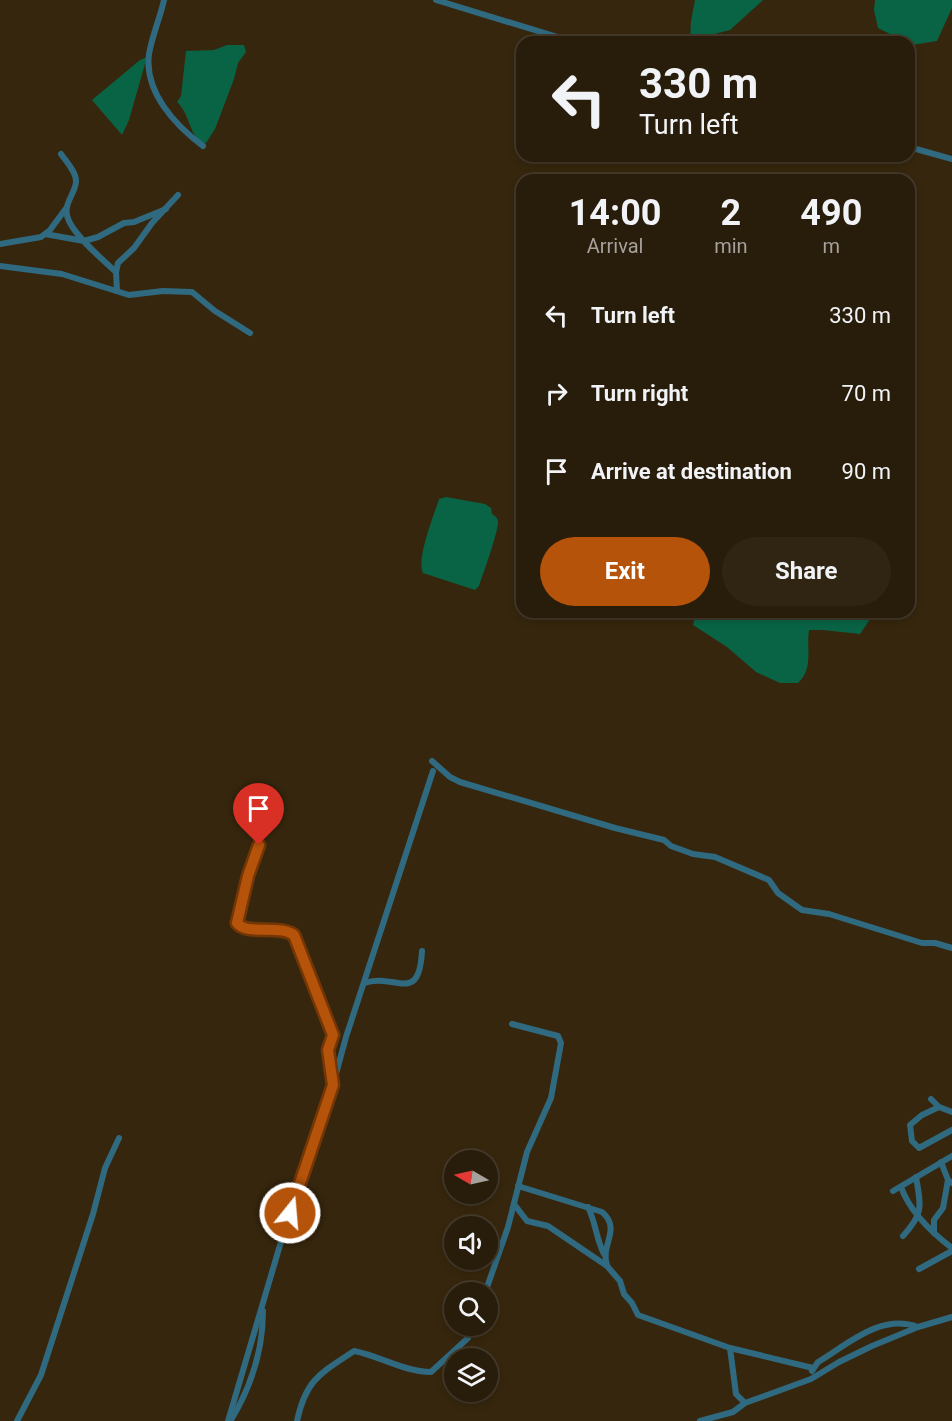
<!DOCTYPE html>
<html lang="en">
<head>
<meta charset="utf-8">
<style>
	:root { --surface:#281c0a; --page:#302513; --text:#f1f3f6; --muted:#a5a19c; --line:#443a2b; --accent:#b45309 }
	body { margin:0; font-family:Roboto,sans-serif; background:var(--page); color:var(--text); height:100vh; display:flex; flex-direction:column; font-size:22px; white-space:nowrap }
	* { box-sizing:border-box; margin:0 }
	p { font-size:20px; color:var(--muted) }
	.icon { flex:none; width:33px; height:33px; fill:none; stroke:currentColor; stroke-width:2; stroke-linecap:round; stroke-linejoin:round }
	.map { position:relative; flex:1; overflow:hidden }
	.side { position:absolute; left:516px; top:174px; width:399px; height:444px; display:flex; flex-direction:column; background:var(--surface); border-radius:18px; box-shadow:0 3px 9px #0003,0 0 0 2px var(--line) }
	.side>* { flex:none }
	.guide { position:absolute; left:516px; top:36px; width:399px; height:126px; border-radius:18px; box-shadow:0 3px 9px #0003,0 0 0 2px var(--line); background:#281c0a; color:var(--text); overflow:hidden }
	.needle { width:39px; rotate:279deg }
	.tools { position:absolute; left:444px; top:1150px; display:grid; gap:12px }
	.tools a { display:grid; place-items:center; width:54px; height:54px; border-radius:50%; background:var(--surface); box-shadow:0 3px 9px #0003,0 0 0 2px var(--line); font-size:30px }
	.pin { position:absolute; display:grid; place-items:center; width:51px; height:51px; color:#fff; margin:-62px -26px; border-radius:50% 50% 50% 0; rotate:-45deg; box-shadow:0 0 6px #0007 }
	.pin .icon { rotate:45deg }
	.me { position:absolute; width:66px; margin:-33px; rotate:17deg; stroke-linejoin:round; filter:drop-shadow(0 0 4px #0008) }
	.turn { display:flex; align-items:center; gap:21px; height:126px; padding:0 24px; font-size:27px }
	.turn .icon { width:78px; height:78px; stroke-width:2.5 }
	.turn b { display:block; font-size:42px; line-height:51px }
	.eta { display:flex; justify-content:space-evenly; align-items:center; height:102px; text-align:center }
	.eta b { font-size:36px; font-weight:700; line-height:42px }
	.action { display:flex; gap:12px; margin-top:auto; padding:12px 24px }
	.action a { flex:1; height:69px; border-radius:36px; background:var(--accent); color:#fff; font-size:24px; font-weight:700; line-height:69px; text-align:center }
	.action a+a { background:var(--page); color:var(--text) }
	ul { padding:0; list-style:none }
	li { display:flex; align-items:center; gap:18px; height:78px; padding:0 24px }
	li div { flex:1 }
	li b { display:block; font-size:22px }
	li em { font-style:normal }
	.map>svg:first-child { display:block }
	.forest { fill:#096445 }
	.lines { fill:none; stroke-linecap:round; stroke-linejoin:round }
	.street { stroke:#306a80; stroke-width:6 }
	.route-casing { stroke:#753606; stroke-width:15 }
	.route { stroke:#b45309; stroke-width:10 }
</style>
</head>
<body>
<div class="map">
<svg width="952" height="1421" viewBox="0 0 952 1421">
	<rect width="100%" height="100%" fill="#36260d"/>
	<g class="forest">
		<path d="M695 0H763L730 30 703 37 696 42H690L691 21Z"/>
		<path d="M875 0H952V8L937 41 912 45 878 28 874 10Z"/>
		<path d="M227 45H244L246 52 238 63 234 79 215 129 206 143 203 144C189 135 190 114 177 102L181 96 186 51 214 50Z"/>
		<path d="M147 57 129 120 122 135 92 100 140 60Z"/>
		<path d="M446 497 485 504 491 508 492 514C495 516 497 517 498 521 499 530 483 574 479 586L475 590 423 573C416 559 434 515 439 499Z"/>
		<path d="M696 612H875L860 634 823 630H809C806 647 814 669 798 683H780L756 672 727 647 693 625Z"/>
	</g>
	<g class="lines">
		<g class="street">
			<path d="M164 0C160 18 152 36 149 54 144 92 175 125 203 146"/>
			<path d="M436 0 574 42"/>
			<path d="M909 147 952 159"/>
			<path d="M61 154C66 161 77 173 76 182 75 195 61 205 69 221 76 237 103 260 116 272"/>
			<path d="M45 234 84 241 98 237 124 223 134 222 166 209"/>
			<path d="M0 244 41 237 50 230 67 207"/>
			<path d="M0 266 62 274 129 295 163 291 192 292 215 311 250 333"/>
			<path d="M117 291 116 272 118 263 134 248 152 223 178 195"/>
			<path d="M432 761 450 777 460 782 615 828 664 840 671 846 693 854 715 857 769 880 778 893 802 910 829 914 922 943H935L952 948"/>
			<path d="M259 845 248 876 237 923C248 936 279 924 294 935L333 1035 328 1048 332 1081"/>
			<path d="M364 983C395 972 419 1006 422 951"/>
			<path d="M931 1099 939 1107 952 1112"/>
			<path d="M939 1107 922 1115 910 1125 912 1141 919 1148 952 1130"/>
			<path d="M941 1162 948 1180 952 1183"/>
			<path d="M518 1186 602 1212C622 1229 600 1245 607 1265"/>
			<path d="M901 1187C910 1212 931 1232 952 1248"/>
			<path d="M893 1191 952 1156"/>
			<path d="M514 1204 527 1221 548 1226 607 1266 620 1281 624 1294 632 1303 638 1315 730 1348 813 1368"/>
			<path d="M588 1207C596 1223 596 1239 604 1254"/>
			<path d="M934 1233V1220L943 1208 948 1180"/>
			<path d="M903 1236C924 1213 921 1206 916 1177"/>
			<path d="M919 1269 952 1251"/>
			<path d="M485 1293 508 1227 527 1152 551 1098 561 1043 558 1036 512 1024"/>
			<path d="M730 1348 736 1394 745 1403"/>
			<path d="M812 1371 818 1362C848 1344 881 1313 918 1327"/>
			<path d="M231 1420C251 1387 263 1350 263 1311"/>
			<path d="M17 1421 41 1375 93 1214 105 1168 119 1138"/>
			<path d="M228 1421 296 1191 333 1085 346 1037 433 771"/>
			<path d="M297 1421C306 1379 321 1373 354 1351 380 1356 405 1372 431 1372L468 1338 473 1326"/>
			<path d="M700 1421 733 1412 745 1403 811 1379 839 1362 872 1346 918 1327 952 1317"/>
		</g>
	</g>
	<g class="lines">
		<defs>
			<path id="route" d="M259 845 248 876 237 923C247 936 279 924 294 935L333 1035 328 1050 333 1085 290 1213"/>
		</defs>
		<use href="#route" class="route-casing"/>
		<use href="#route" class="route"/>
	</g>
</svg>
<div class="tools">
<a><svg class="needle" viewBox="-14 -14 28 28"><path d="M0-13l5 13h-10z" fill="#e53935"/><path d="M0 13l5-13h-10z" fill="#a5a19c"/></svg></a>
<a><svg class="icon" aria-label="sound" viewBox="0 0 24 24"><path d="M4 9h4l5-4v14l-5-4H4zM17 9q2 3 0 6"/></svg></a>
<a><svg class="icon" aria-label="search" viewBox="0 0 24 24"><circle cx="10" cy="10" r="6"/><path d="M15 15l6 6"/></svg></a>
<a><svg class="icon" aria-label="layers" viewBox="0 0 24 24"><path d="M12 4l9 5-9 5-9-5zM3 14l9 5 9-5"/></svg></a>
</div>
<div class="pin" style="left:259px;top:845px;background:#d93025"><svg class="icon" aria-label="arrive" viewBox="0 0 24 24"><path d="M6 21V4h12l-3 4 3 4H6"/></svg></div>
<svg class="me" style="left:290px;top:1213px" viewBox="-20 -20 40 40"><circle r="17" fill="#b45309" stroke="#fff" stroke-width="3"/><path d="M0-11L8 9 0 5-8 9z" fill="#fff"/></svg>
<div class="guide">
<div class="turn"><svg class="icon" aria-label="left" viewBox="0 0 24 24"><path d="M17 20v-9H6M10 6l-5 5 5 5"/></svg><div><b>330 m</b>Turn left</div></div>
</div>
<section class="side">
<div class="eta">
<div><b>14:00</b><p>Arrival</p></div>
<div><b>2</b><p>min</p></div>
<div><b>490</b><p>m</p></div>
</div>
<ul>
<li><svg class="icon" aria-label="left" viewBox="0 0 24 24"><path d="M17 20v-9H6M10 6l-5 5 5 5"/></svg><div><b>Turn left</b></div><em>330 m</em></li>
<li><svg class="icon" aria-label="right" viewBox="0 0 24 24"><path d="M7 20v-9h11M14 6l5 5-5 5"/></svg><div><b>Turn right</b></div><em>70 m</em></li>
<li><svg class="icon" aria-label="arrive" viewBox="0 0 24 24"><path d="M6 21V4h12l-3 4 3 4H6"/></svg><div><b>Arrive at destination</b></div><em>90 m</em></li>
</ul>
<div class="action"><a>Exit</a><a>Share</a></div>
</section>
</div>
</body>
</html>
